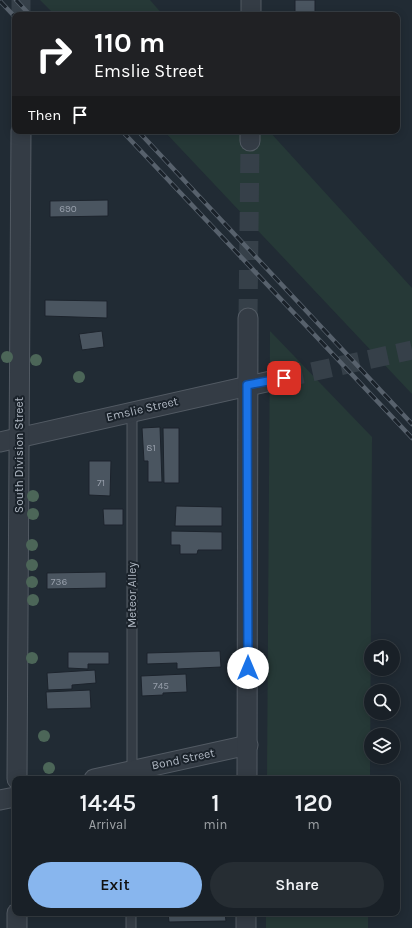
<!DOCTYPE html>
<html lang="en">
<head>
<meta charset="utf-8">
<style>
	:root { --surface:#192027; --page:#262d33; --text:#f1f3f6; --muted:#9fa3a7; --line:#373e44; --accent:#88b6ee }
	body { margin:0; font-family:Karla,sans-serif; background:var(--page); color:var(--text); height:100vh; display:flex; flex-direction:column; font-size:15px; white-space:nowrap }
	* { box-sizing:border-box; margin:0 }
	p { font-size:13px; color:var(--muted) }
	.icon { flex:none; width:22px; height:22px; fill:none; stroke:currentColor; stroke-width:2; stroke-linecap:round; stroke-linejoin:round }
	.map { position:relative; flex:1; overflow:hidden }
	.drawer { position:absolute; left:12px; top:776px; width:388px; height:140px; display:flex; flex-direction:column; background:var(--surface); border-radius:8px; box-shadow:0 2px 10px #0003,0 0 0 1px var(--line) }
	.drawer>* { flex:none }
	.top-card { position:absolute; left:12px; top:12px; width:388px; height:122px; border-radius:8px; box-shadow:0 2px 10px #0003,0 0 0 1px var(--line); background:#202124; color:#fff; overflow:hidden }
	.fabs { position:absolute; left:364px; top:640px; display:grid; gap:8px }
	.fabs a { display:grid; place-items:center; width:36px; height:36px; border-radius:50%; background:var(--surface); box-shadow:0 2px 10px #0003,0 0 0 1px var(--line); font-size:20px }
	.pin { position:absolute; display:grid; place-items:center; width:34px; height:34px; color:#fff; margin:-17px; border-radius:8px; box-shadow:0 2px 6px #0006 }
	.me { position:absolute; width:44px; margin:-22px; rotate:0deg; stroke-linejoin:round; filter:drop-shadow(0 0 3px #0008) }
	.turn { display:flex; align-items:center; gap:14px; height:84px; padding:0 16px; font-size:18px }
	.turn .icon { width:52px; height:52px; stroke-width:2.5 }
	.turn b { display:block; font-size:28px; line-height:34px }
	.then { display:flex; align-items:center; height:38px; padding:0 16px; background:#0003; gap:8px; font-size:15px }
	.eta { display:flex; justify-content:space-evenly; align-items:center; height:68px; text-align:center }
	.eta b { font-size:24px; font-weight:600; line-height:28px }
	.button { display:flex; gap:8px; margin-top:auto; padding:8px 16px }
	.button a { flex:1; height:46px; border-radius:24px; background:var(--accent); color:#111; font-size:16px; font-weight:600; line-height:46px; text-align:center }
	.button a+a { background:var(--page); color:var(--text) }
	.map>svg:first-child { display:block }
	.green { fill:#263937 }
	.building { fill:#4a5560; stroke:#1c232c }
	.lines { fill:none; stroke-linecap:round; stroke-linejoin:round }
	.street-tunnel { stroke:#364049; stroke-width:19; stroke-dasharray:19 10; stroke-linecap:butt }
	.lane-casing { stroke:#525a63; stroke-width:11 }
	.street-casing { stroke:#525a63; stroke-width:21 }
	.lane { stroke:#343c45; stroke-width:9 }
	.street { stroke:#343c45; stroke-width:19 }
	.rail-casing { stroke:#57616c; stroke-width:4.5 }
	.rail { stroke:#1a222a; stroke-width:3; stroke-dasharray:9; stroke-linecap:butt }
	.tree { fill:#4c6658 }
	.route-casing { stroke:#114b97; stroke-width:10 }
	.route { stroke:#1a73e8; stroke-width:7 }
	.labels { text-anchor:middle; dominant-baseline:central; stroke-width:4; stroke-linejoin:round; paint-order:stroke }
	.number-label { font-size:10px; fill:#969eaa }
	.street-label { font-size:12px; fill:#afb7c2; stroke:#1a222a }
</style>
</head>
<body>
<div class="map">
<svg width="412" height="928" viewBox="0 0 412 928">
	<rect width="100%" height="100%" fill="#212b34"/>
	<g class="green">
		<path d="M40 0H150L163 15H55Z"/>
		<path d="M164 131H269L412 288V394Z"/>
		<path d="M270 331 372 437 370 779H267Z"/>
		<rect x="266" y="913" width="102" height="15"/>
	</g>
	<g class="building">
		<rect x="295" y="0" width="20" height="15"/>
		<path d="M108 200V216L50 217V201Z"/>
		<path d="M45 300 107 301V318L45 316Z"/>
		<path d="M102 331 104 347 82 350 79 334Z"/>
		<path d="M160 427 162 482H148V461H144L142 428Z"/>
		<path d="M163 428H179V483H164Z"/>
		<path d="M89 461H111L110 496 89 495Z"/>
		<path d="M176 506 222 507V526H175Z"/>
		<path d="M103 509H123V525H104Z"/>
		<path d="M171 531 222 532V550H198L197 554H180V545H171Z"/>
		<path d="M106 572V588L47 589V573Z"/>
		<path d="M220 651 221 667 177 669V663L147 664V653Z"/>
		<path d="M68 652H109V664H88V669L68 668Z"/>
		<path d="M95 670 96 683 72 685V689L48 690 47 673Z"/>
		<path d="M186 674 187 692 163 693V695L142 696 141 676Z"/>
		<path d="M90 690 91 708 47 709 46 692Z"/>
		<path d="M168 913H225L226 921 169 922Z"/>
	</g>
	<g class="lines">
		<g class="street-tunnel">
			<path d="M21 0V15"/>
			<path d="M248 318 250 141"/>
			<path d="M284 378 412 350"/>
		</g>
		<defs>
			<g id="lane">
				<path d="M132 772V411"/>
				<path d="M131 928V913"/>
			</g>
			<g id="street">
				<path d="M251 15V0"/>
				<path d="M250 141V131"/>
				<path d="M0 442 284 378"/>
				<path d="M17 779 21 131"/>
				<path d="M94 779 248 745"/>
				<path d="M247 779 248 318"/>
				<path d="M0 800 15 797"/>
				<path d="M17 928V913"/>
				<path d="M246 928V913"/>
			</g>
		</defs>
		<use href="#lane" class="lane-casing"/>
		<use href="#street" class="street-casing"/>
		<use href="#lane" class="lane"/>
		<use href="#street" class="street"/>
		<defs>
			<g id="rail">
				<path d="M16 0 30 15"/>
				<path d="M0 1 15 17"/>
				<path d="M122 131 412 438"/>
				<path d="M138 131 412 424"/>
			</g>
		</defs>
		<use href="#rail" class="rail-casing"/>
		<use href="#rail" class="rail"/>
	</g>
	<g class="tree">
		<circle cx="7" cy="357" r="6"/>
		<circle cx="36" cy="360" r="6"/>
		<circle cx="79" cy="377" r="6"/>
		<circle cx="33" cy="496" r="6"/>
		<circle cx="33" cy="514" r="6"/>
		<circle cx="32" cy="545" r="6"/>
		<circle cx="32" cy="565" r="6"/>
		<circle cx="32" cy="582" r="6"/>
		<circle cx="33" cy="600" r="6"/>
		<circle cx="32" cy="658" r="6"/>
		<circle cx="44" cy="736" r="6"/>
		<circle cx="49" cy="768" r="6"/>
	</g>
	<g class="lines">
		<defs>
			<path id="route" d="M248 668 247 385 284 378"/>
		</defs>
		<use href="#route" class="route-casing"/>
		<use href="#route" class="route"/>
	</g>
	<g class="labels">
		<g class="number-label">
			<text x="68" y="209">690</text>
			<text x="151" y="448">81</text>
			<text x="101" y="483">71</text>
			<text x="59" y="582">736</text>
			<text x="161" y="686">745</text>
		</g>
		<g class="street-label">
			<text transform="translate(142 409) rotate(-13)">Emslie Street</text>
			<text transform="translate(19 455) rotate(-90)">South Division Street</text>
			<text transform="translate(132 595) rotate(-90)">Meteor Alley</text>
			<text transform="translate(183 759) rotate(-12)">Bond Street</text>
		</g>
	</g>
</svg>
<div class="fabs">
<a><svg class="icon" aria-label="sound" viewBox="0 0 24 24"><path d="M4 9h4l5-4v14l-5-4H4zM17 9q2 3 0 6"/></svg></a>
<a><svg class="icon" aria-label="search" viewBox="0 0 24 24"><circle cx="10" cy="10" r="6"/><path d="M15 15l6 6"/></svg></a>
<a><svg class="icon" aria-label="layers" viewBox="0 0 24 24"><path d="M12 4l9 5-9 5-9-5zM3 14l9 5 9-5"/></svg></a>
</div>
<div class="pin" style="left:284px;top:378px;background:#d93025"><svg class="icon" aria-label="arrive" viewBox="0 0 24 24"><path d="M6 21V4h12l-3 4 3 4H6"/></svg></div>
<svg class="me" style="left:248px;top:668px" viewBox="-20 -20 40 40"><circle r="19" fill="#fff"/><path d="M0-13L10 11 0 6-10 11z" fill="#1a73e8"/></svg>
<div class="top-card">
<div class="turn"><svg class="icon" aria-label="right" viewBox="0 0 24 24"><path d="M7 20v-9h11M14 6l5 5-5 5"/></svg><div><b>110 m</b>Emslie Street</div></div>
<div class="then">Then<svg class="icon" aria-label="arrive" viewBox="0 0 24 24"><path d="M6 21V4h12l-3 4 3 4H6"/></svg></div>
</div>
<section class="drawer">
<div class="eta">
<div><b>14:45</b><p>Arrival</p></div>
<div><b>1</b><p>min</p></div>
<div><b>120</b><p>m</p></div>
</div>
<div class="button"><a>Exit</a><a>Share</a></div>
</section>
</div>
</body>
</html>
